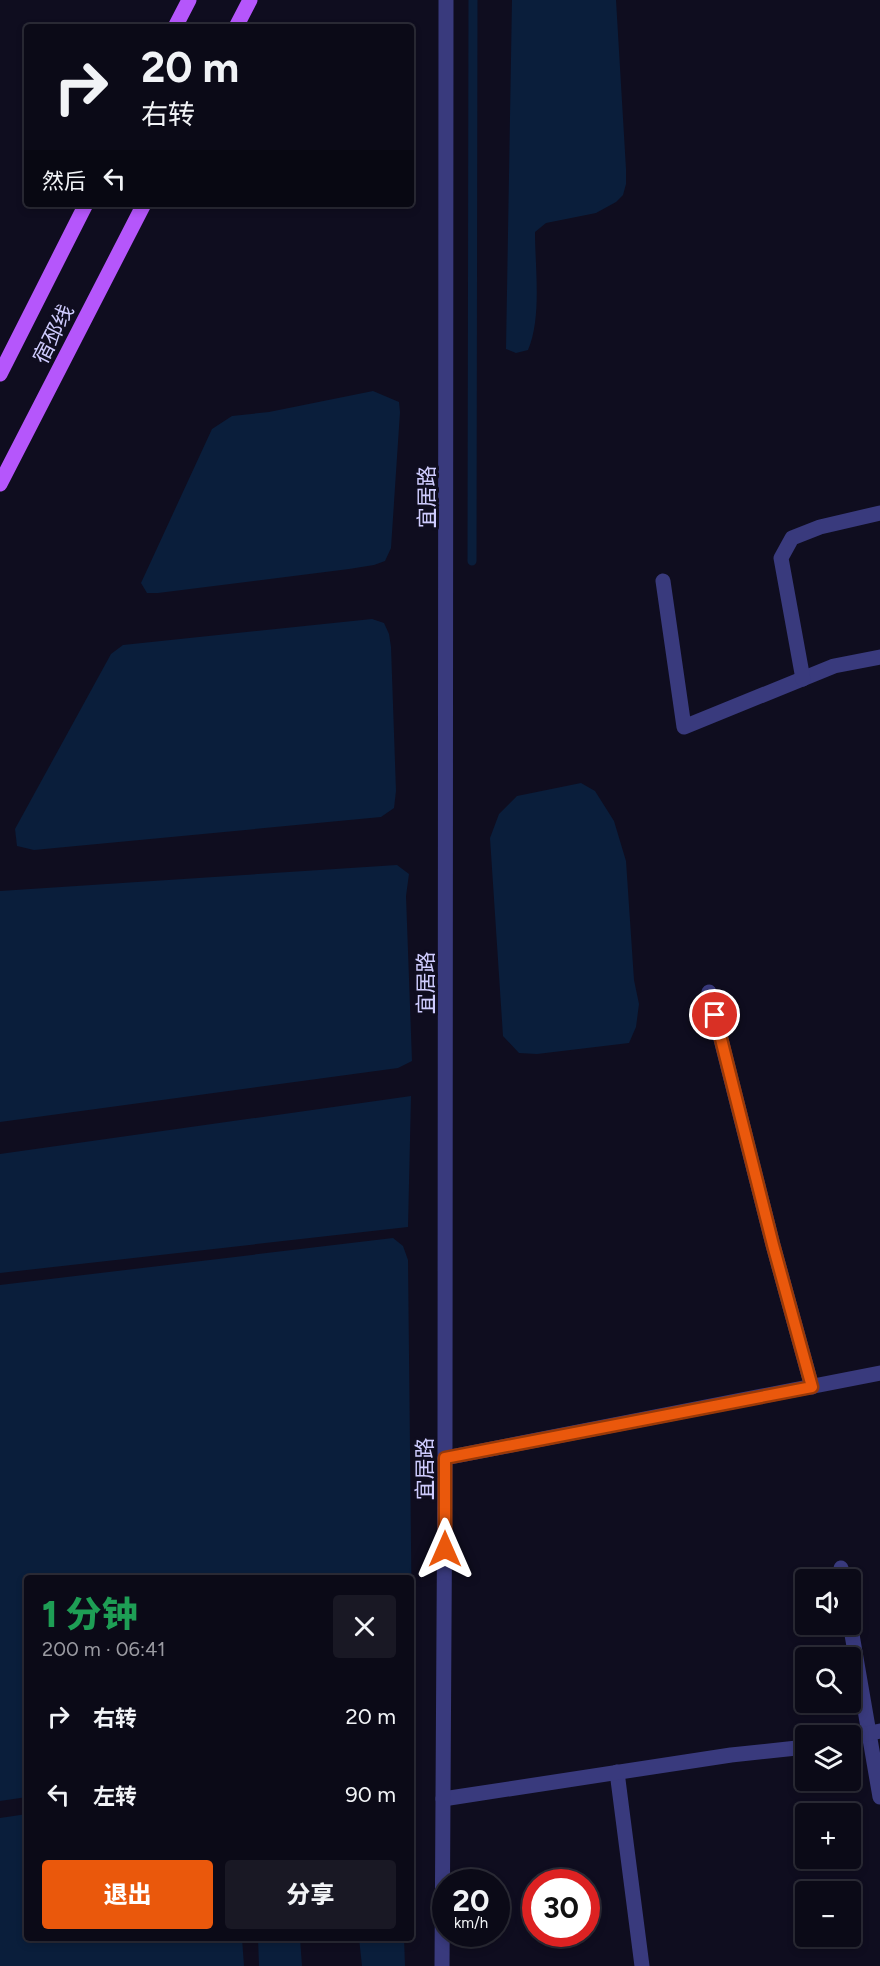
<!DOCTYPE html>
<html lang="zh">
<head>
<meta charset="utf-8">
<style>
	:root { --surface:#0b0a17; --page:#191824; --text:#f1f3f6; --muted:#9a9aa1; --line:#2b2b36; --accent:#ea580c }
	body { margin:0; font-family:Figtree,"Noto Sans SC",sans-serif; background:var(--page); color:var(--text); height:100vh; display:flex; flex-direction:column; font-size:22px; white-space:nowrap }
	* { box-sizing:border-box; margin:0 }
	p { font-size:20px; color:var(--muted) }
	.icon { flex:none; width:33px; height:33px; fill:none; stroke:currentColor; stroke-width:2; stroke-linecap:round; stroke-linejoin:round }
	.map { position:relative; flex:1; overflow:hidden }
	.details { position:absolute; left:24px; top:1575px; width:390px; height:366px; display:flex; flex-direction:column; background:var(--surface); border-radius:6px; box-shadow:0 3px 9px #0003,0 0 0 2px var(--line) }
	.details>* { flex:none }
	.guide { position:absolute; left:24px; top:24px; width:390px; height:183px; border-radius:6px; box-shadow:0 3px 9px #0003,0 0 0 2px var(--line); background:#0b0a17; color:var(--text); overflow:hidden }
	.tools { position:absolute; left:795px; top:1569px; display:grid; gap:12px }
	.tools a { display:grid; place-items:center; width:66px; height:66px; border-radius:6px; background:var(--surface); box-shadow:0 3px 9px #0003,0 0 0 2px var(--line); font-size:30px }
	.speed { position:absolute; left:432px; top:1869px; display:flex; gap:12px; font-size:30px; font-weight:700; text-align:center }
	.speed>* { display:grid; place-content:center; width:78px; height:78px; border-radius:50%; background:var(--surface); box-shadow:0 3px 9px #0003,0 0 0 2px var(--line); line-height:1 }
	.speed small { font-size:15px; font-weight:400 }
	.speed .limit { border:9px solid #d22; background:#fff; color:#111 }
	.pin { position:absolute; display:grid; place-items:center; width:51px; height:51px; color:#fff; margin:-26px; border:3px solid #fff; border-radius:50%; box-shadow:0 2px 6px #0007 }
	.me { position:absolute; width:66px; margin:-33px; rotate:0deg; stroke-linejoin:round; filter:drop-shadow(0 0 4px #0008) }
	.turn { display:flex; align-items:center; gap:21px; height:126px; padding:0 18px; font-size:27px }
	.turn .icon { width:78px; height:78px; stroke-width:2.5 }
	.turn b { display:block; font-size:42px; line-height:51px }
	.then { display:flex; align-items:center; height:57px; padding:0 18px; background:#0003; gap:12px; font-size:22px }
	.round { display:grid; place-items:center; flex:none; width:63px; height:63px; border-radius:6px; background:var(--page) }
	.headline { display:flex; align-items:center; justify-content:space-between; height:102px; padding:0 18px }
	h1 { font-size:36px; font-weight:800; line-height:45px; color:#1e9e55 }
	.primary-button { display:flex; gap:12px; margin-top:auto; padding:12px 18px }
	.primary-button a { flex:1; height:69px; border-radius:6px; background:var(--accent); color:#fff; font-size:24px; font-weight:800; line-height:69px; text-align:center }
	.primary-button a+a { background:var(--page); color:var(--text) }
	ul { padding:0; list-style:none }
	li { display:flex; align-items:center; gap:18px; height:78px; padding:0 18px }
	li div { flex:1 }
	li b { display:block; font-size:22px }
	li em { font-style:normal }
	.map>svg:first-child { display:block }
	.water { fill:#0a1e3b }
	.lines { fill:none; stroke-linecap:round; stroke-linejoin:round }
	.stream { stroke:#0a1e3b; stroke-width:9 }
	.service { stroke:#393a7d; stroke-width:15 }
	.minor { stroke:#393a7d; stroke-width:15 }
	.primary { stroke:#b556fb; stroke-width:15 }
	.route-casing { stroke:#983908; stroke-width:15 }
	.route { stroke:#ea580c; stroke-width:10 }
	.labels { text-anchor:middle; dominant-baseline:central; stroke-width:6; stroke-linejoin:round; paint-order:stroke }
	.street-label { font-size:21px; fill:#cfccfe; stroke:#0f0d1f }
</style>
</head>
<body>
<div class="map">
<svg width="880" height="1966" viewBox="0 0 880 1966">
	<rect width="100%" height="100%" fill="#0f0d1f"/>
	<g class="water">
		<path d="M512 0H616L626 169V184L623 195 616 202 596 213 546 223 535 232C535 268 542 317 528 350L516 353 506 349Z"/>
		<path d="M373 391 399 402 400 412 391 548 385 561 374 565 349 569 158 593H147L141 583 212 429 232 416 269 412Z"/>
		<path d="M372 619 384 623 389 634 391 647 396 791 394 808 381 817 34 850 17 846 15 829 111 654 123 645Z"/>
		<path d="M581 783 595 791 614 821 626 861 634 980 639 1004 636 1027 629 1043 537 1054 519 1053 503 1036 490 838 499 814 517 796Z"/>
		<path d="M397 865 409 874 406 896 412 1061 398 1068 0 1122V891Z"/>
		<path d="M411 1096 408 1227 0 1273V1154Z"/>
		<path d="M393 1238 403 1246 408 1260 413 1731 411 1733V1578H27V1797L0 1801V1285Z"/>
		<path d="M27 1814V1938H242L244 1966H0V1818Z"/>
		<path d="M258 1938H300L302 1966H259Z"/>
		<path d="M359 1938H404L405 1966H362Z"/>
	</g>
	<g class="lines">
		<path class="stream" d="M472 561 473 0"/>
		<g class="service">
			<path d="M663 581 684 727 834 666 880 657"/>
			<path d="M803 679 781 558 792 538 820 527 880 513"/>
			<path d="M709 992 773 1245 812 1387"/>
			<path d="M841 1568 843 1580"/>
			<path d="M850 1623 880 1797"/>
			<path d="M617 1772 642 1966"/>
		</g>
		<g class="minor">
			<path d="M445 1458 880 1373"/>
			<path d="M850 1737 880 1731"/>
			<path d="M443 1799 731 1755 806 1747"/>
			<path d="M442 1966 445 1458 446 0"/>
		</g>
		<g class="primary">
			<path d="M175 27 189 0"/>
			<path d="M236 27 250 0"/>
			<path d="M0 374 86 204"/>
			<path d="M0 484 144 204"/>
		</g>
	</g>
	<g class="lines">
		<defs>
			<path id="route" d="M445 1549V1458L812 1387 773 1245 715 1015"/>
		</defs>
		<use href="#route" class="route-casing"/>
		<use href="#route" class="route"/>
	</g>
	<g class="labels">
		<g class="street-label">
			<text transform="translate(53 334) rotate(-63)">宿邳线</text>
			<text transform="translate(426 497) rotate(-90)">宜居路</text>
			<text transform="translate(425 983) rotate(-90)">宜居路</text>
			<text transform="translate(424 1469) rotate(-90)">宜居路</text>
		</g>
	</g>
</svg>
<div class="tools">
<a><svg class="icon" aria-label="sound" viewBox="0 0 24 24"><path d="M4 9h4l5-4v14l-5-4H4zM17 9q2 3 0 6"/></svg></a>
<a><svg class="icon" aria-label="search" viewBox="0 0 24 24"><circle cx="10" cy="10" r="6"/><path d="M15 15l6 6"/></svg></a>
<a><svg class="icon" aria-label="layers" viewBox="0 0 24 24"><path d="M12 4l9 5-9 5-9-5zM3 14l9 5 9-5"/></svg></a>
<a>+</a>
<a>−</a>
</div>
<div class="speed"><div>20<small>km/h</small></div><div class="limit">30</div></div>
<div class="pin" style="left:715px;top:1015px;background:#d93025"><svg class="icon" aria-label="arrive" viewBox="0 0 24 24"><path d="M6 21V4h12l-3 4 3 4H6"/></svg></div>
<svg class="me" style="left:445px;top:1549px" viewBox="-20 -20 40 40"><path d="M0-17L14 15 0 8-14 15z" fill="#ea580c" stroke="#fff" stroke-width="4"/></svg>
<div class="guide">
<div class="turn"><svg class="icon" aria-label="right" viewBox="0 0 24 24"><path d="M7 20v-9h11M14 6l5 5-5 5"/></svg><div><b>20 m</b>右转</div></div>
<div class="then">然后<svg class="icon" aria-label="left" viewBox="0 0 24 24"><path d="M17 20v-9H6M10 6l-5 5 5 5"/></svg></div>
</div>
<section class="details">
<div class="headline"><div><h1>1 分钟</h1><p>200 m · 06:41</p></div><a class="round"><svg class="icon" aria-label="close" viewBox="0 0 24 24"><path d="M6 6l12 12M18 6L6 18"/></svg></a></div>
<ul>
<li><svg class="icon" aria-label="right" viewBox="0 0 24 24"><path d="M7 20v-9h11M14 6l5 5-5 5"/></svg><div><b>右转</b></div><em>20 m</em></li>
<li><svg class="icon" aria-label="left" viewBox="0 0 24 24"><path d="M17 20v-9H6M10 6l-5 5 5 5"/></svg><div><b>左转</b></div><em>90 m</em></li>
</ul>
<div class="primary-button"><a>退出</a><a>分享</a></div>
</section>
</div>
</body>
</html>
